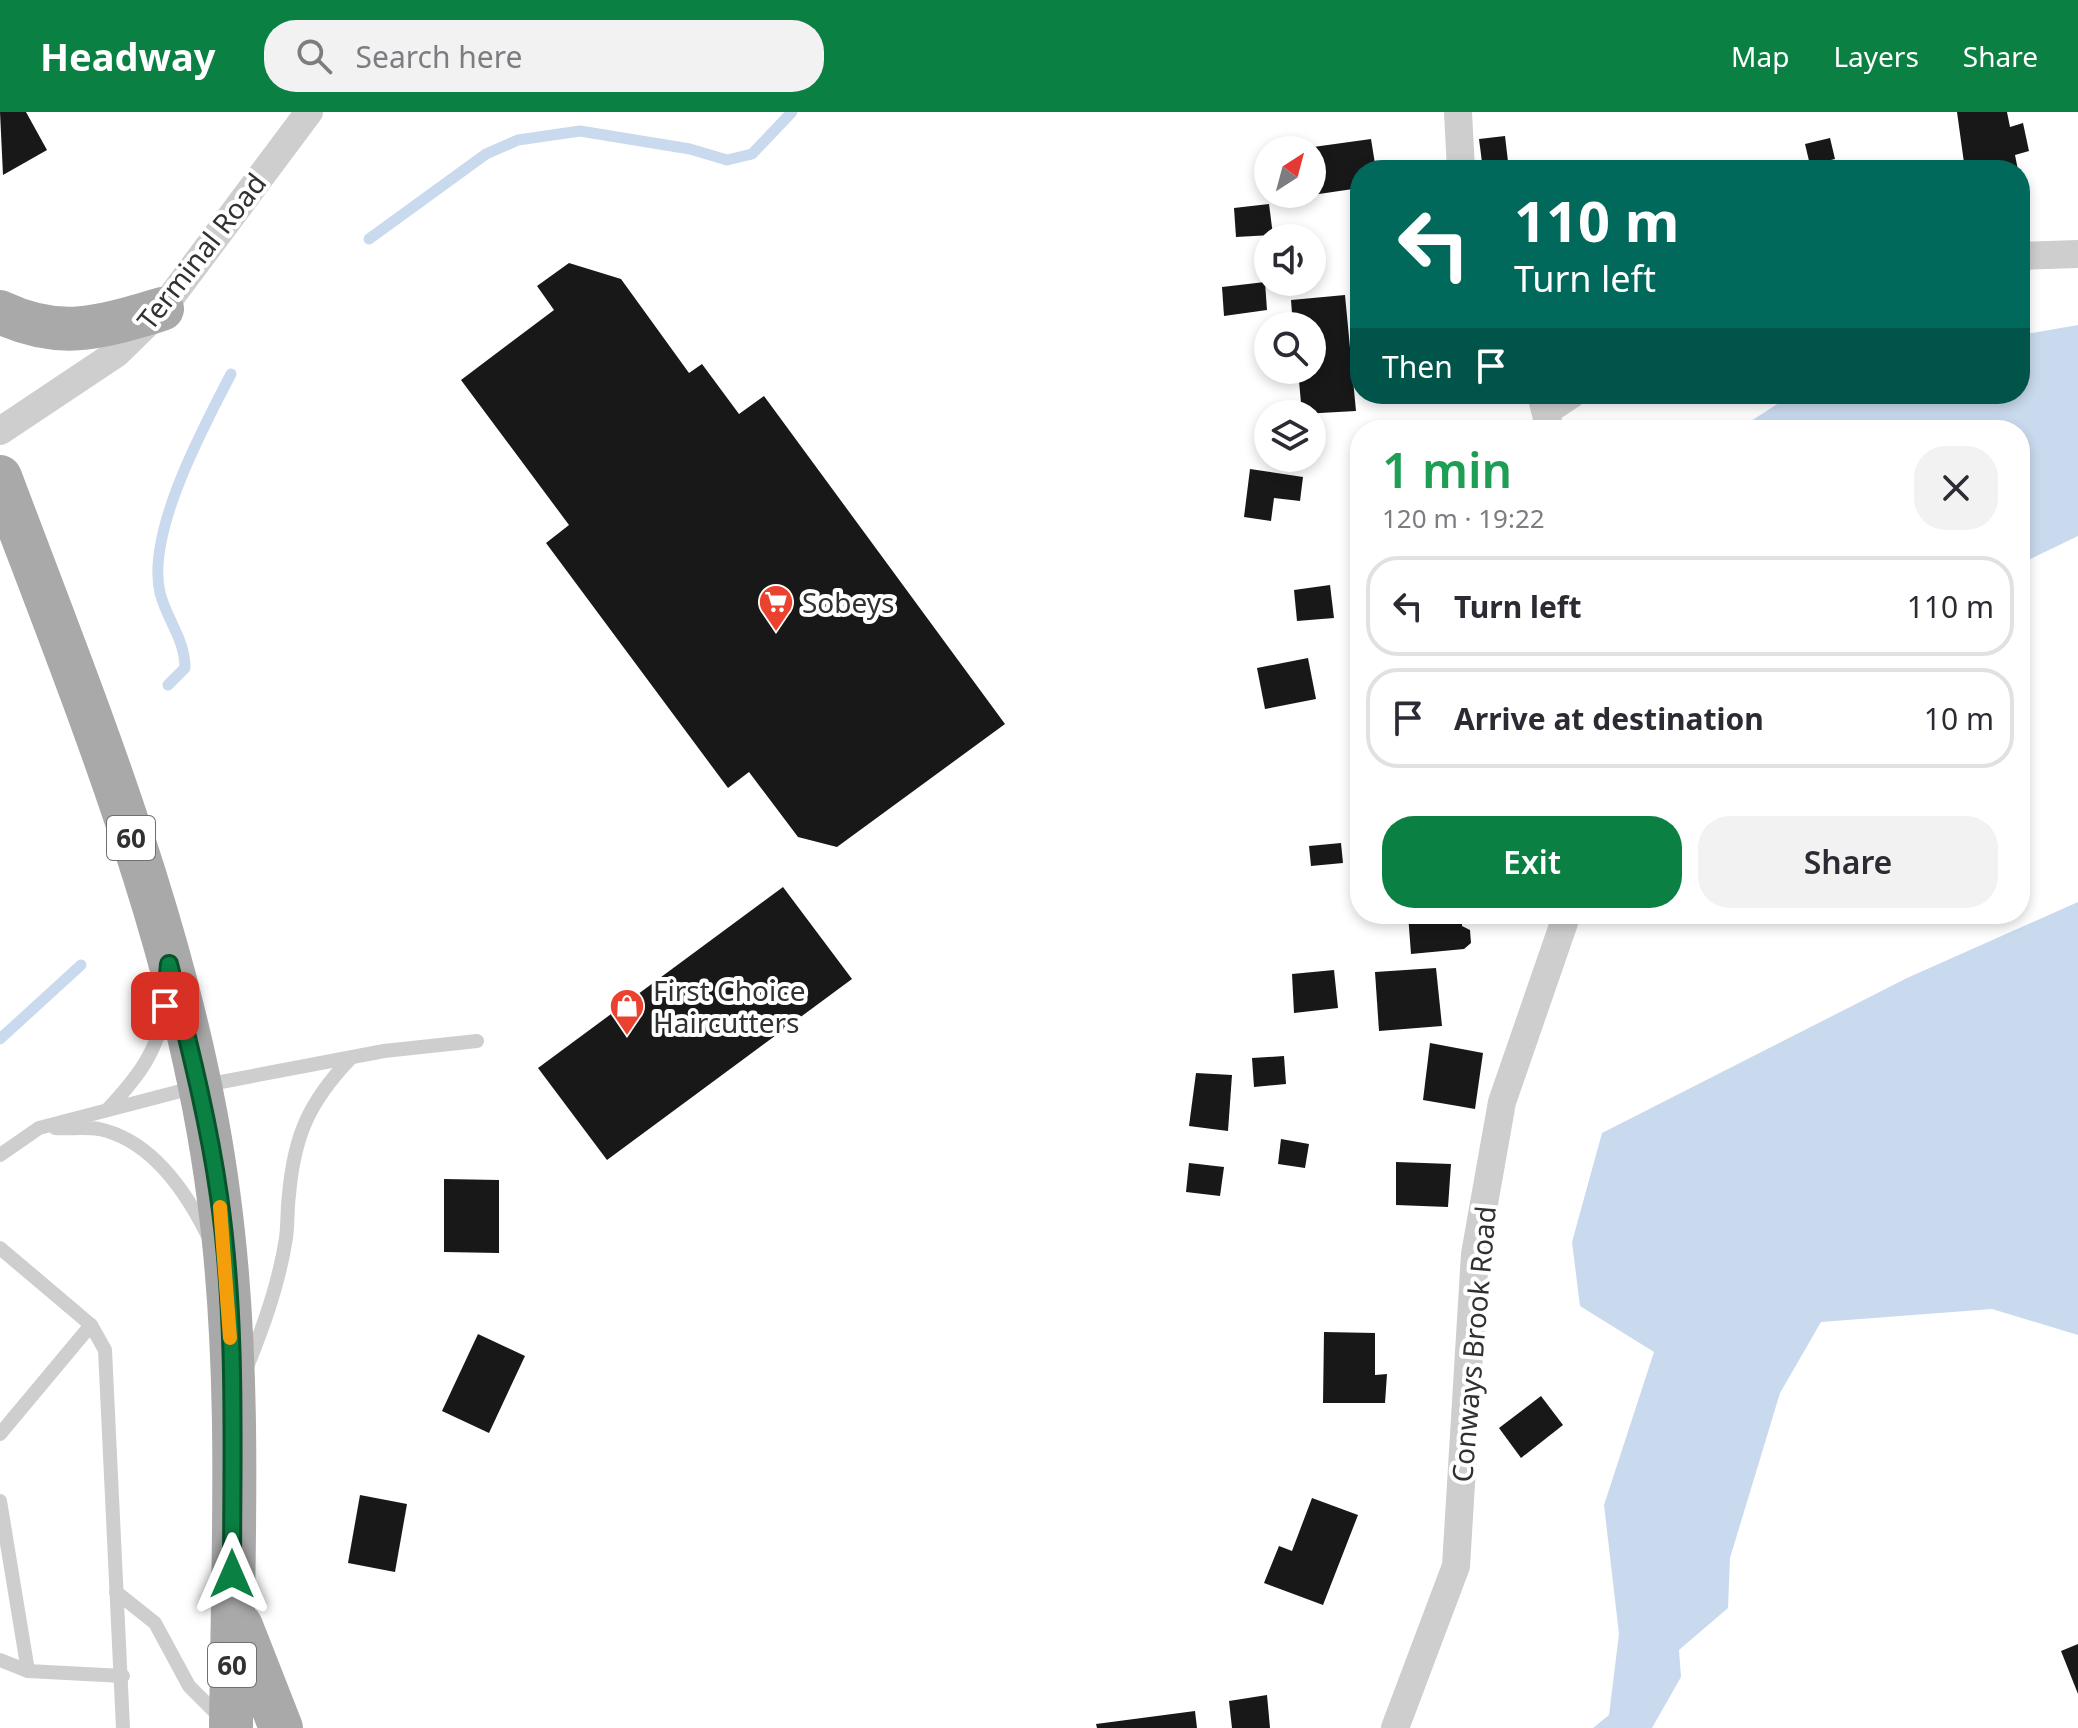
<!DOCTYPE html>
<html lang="en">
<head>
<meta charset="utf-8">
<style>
	:root { --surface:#fff; --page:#f2f2f3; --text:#2b2b33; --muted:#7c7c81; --line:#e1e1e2; --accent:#0b8043 }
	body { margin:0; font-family:"Noto Sans",sans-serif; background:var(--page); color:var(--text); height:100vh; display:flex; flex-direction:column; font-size:30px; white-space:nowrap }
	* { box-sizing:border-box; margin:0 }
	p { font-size:26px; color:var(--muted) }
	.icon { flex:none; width:44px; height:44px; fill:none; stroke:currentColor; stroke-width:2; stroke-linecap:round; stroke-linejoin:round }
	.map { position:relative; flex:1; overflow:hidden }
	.side { position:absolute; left:1350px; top:308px; width:680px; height:504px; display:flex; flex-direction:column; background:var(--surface); border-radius:32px; box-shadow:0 4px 12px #0003 }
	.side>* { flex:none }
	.banner { position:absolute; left:1350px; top:48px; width:680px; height:244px; border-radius:32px; box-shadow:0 4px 12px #0003; background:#00695c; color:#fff; overflow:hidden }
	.needle { width:52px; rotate:36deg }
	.tools { position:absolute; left:1254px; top:24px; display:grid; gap:16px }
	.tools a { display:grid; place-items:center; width:72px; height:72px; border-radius:50%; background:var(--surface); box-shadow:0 4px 12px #0003; font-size:40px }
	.pin { position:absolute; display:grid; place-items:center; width:68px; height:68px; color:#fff; margin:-34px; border-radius:16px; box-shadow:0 4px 12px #0006 }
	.me { position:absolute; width:88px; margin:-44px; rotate:0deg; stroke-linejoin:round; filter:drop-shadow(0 0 6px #0008) }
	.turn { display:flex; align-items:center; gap:28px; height:168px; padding:0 32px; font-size:36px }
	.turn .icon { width:104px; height:104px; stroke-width:2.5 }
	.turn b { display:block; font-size:56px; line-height:68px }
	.then { display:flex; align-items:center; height:76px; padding:0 32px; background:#0003; gap:16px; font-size:30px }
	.round { display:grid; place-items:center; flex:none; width:84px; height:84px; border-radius:32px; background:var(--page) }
	.head { display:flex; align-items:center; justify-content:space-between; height:136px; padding:0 32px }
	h1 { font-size:48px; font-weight:600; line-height:60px; color:#1e9e55 }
	.action { display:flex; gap:16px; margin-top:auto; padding:16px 32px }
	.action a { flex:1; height:92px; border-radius:32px; background:var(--accent); color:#fff; font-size:32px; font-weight:600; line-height:92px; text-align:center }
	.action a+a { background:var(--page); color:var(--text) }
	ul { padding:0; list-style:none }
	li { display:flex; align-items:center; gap:24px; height:100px; margin:0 16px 12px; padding:0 16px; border:4px solid var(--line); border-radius:32px }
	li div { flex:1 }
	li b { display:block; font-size:30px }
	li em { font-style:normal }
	header { display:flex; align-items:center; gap:48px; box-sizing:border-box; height:112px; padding:0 40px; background:var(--accent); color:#fff }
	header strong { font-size:38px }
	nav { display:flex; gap:44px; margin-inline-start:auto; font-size:28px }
	.search { width:560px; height:72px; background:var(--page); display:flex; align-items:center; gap:20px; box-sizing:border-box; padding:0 28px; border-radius:32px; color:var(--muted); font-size:30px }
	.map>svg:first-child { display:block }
	.water { fill:#cadaee }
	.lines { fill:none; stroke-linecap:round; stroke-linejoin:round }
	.stream { stroke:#cadaee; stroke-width:11 }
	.building { fill:#181818 }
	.lane { stroke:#cecece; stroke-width:14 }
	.street { stroke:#cecece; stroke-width:28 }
	.primary { stroke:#a9a9a9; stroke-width:44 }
	.route-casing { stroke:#07532c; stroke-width:20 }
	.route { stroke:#0b8043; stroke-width:14 }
	.slow { stroke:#f59e0b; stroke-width:14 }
	.labels { text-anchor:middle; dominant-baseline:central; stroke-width:8; stroke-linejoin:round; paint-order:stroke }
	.shield { fill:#fff; stroke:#6f6f6f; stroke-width:2 }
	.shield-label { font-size:26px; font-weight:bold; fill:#313131 }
	.street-label { font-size:28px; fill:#313131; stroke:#fff }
	.poi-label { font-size:28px; fill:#313131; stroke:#fff; text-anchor:start }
</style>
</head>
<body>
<header>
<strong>Headway</strong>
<div class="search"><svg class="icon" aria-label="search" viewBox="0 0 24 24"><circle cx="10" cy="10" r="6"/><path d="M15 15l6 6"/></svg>Search here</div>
<nav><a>Map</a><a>Layers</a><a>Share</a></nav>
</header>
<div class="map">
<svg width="2078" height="1616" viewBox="0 0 2078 1616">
	<rect width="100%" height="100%" fill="#fff"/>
	<g class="water">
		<path d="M2078 213V424L2020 452V318H1737L1793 282H2020V223Z"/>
		<path d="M2078 790V1223L1992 1197 1821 1210 1780 1281 1730 1446 1728 1496 1679 1538 1681 1565 1652 1616H1593L1609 1603 1619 1522 1604 1393 1654 1240 1580 1194 1572 1130 1602 1021 1907 866Z"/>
	</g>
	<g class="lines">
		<g class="stream">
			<path d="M369 127 486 42 518 28 580 19 690 37 727 48 752 42 792 0"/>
			<path d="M168 573 185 556C185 527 167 508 160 481 146 421 203 316 231 262"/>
			<path d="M0 927 81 853"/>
		</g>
	</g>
	<g class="building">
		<path d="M0 0H26L47 38 3 63Z"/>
		<path d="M1957 0H2007L2010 15 2023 11 2029 39 2015 43 2018 58H1965Z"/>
		<path d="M1505 24 1509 58H1483L1479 27Z"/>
		<path d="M1830 26 1835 47 1810 53 1805 32Z"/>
		<path d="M1371 27 1376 58H1360V76L1312 83V38L1306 36Z"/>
		<path d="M1269 92 1273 123 1236 125 1234 96Z"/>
		<path d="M569 151 621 167 689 261 702 252 739 302 764 284 1005 612 837 735 798 725 749 660 728 676 546 431 569 413 461 268 554 198 537 174Z"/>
		<path d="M1265 170 1267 198 1224 204 1222 175Z"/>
		<path d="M1345 183 1356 299 1302 302 1298 258H1312V214H1293L1291 188Z"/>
		<path d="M1250 357 1303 365 1300 389 1274 386 1271 409 1244 405Z"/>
		<path d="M1330 473 1334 506 1297 509 1294 478Z"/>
		<path d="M1308 546 1316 587 1265 597 1257 556Z"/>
		<path d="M1341 731 1343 751 1311 754 1309 734Z"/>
		<path d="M783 775 852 867 607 1048 538 956Z"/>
		<path d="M1408 802H1462V814L1470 818 1471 831 1464 837 1411 842Z"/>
		<path d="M1436 856 1442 914 1379 919 1375 860Z"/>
		<path d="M1334 858 1338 896 1294 901 1292 862Z"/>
		<path d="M1430 931 1483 941 1475 997 1423 988Z"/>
		<path d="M1284 944 1286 972 1254 975 1252 946Z"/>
		<path d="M1196 961 1232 963 1228 1019 1189 1014Z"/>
		<path d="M1281 1027 1309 1032 1305 1056 1278 1052Z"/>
		<path d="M1396 1050 1451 1052 1448 1095 1396 1093Z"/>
		<path d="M1189 1051 1224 1055 1220 1084 1186 1080Z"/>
		<path d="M444 1067 499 1068V1141L444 1140Z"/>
		<path d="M1324 1220 1375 1221V1263L1387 1262 1385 1291H1323Z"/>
		<path d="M478 1222 525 1244 489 1321 442 1299Z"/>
		<path d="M1541 1284 1563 1313 1521 1346 1499 1316Z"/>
		<path d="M360 1383 407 1392 395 1460 348 1451Z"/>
		<path d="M1312 1386 1358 1403 1323 1493 1264 1471 1279 1434 1292 1439Z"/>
		<path d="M2078 1532V1582L2061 1539Z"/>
		<path d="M1267 1583 1270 1616H1232L1229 1589Z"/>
		<path d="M1195 1599 1197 1616H1097L1096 1612Z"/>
	</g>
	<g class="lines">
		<g class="lane">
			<path d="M108 997C138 965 160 937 165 892"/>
			<path d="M55 1016C69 1017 85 1015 99 1017 151 1028 185 1078 207 1122"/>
			<path d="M0 1043 39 1016 200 974 384 939 477 929"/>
			<path d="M0 1136 91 1213 105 1238 123 1616"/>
			<path d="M247 1255C264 1213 279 1171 286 1126 288 1112 287 1097 289 1083 294 1024 309 990 350 947"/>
			<path d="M0 1322 91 1213"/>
			<path d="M0 1389 28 1559 123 1564"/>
			<path d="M116 1480 155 1511 189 1574 222 1607"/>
			<path d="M0 1548 28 1559"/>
		</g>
		<g class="street">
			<path d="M1458 0 1461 58"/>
			<path d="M2020 144 2078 142"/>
			<path d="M1541 282 1550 318"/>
			<path d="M1548 298 1572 282"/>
			<path d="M0 319 117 241 162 197 309 0"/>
			<path d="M1395 1616 1456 1454 1475 1142 1502 990 1567 802"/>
		</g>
		<g class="primary">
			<path d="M0 200C61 229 101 215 162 197"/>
			<path d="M0 365C88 599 187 837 219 1087 242 1261 233 1441 231 1616"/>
			<path d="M241 1514 281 1616"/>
		</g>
	</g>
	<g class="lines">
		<defs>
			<path id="route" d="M165 894 169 852C188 929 208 1006 219 1084 237 1209 232 1337 232 1462"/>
		</defs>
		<use href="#route" class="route-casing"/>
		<use href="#route" class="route"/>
		<path class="slow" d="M220 1095 230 1226"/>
	</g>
	<defs>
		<symbol id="supermarket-pin" viewBox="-11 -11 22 30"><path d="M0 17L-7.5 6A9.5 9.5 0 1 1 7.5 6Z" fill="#eb412f" stroke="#fff"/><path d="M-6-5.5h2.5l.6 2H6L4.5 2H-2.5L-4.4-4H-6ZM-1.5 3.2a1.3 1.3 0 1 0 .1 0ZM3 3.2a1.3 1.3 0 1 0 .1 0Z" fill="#fff"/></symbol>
		<symbol id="shop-pin" viewBox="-11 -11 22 30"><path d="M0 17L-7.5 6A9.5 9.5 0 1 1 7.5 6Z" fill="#eb412f" stroke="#fff"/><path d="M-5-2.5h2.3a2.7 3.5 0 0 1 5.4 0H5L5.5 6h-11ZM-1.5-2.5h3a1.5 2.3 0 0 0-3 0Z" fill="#fff"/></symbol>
	</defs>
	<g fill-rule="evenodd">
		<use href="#supermarket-pin" x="756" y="470" width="40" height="54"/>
		<use href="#shop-pin" x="607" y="874" width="40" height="54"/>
	</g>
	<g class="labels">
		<g class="shield">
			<rect x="107" y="704" width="48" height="44" rx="6"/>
			<rect x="208" y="1531" width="48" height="44" rx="6"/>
		</g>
		<g class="shield-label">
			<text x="131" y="726">60</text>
			<text x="232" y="1553">60</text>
		</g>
		<g class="street-label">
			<text transform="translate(201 139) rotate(-52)">Terminal Road</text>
			<text transform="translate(1473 1232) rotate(-85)">Conways Brook Road</text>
		</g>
		<g class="poi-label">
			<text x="802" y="490">Sobeys</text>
			<text x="653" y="878">First Choice<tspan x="653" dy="32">Haircutters</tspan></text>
		</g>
	</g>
</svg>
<div class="tools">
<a><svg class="needle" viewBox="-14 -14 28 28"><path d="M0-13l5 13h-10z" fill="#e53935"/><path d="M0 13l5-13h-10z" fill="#7c7c81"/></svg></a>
<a><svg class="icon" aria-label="sound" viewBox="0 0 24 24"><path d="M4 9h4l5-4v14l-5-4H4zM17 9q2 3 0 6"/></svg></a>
<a><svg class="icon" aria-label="search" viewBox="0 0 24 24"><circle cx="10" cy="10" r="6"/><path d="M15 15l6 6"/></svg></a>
<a><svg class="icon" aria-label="layers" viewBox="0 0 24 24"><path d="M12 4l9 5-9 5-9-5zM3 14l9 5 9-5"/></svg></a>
</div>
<div class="pin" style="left:165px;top:894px;background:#d93025"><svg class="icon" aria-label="arrive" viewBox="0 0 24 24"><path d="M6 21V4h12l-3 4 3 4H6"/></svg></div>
<svg class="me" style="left:232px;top:1462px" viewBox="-20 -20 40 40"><path d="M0-17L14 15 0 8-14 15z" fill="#0b8043" stroke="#fff" stroke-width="4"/></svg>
<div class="banner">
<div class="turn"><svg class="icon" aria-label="left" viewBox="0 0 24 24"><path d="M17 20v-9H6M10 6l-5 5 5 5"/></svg><div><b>110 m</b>Turn left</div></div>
<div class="then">Then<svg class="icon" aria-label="arrive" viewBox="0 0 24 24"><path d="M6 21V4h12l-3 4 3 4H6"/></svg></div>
</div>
<section class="side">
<div class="head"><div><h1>1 min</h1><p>120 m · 19:22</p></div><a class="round"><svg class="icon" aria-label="close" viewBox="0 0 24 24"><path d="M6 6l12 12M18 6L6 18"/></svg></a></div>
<ul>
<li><svg class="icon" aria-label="left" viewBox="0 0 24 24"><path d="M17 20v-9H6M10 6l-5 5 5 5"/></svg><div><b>Turn left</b></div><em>110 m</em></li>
<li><svg class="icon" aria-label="arrive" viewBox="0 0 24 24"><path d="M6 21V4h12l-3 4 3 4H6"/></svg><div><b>Arrive at destination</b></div><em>10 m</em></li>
</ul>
<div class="action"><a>Exit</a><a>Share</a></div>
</section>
</div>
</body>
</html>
